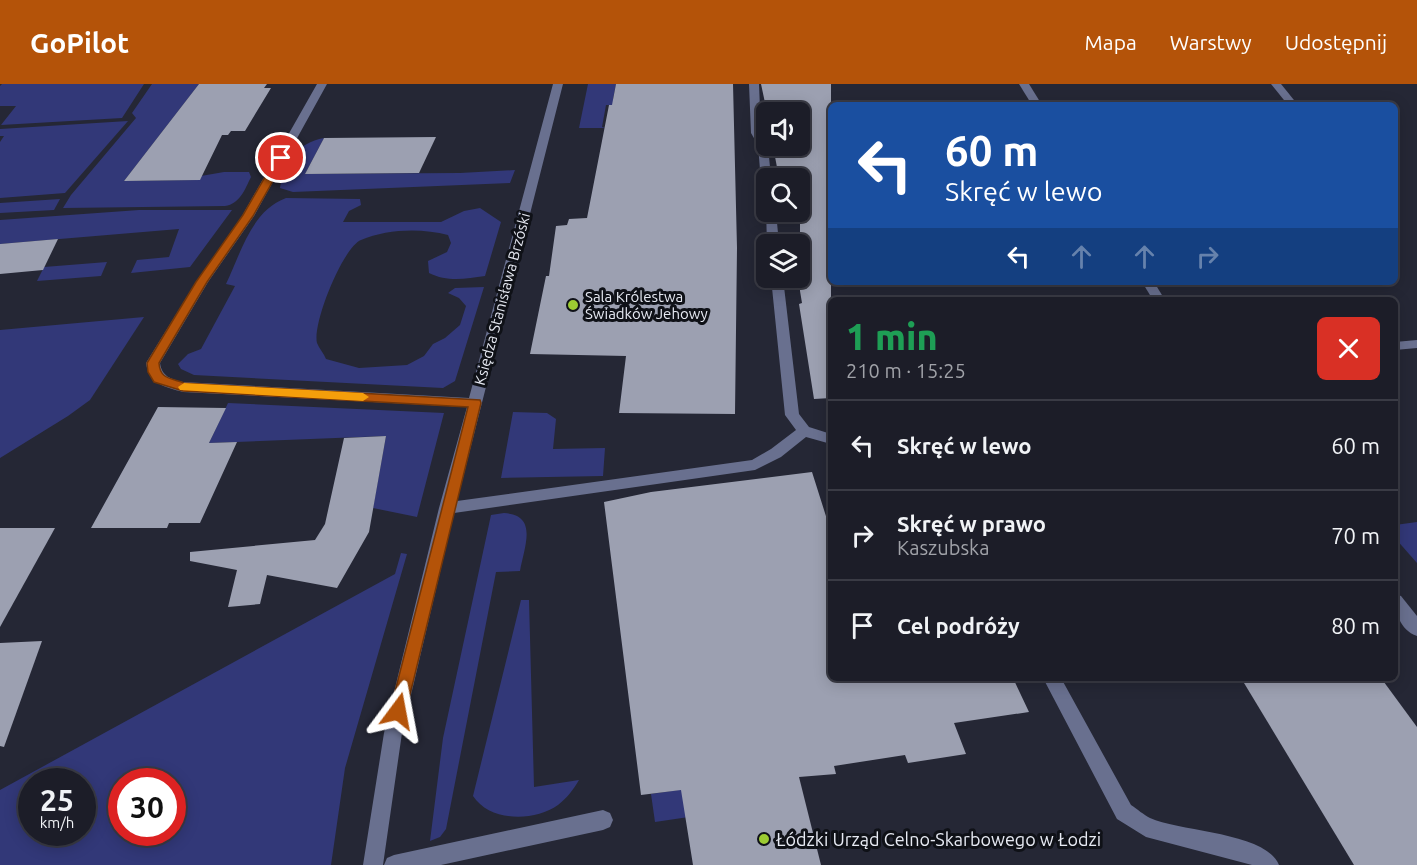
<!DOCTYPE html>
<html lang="pl">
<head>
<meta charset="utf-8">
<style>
	:root { --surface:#1c1d28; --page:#292a34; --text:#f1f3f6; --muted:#a0a2a8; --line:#3a3b45; --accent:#b45309 }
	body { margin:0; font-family:Ubuntu,sans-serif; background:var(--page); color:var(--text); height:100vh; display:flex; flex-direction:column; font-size:22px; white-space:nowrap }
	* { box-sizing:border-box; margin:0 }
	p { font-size:20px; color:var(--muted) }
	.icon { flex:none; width:33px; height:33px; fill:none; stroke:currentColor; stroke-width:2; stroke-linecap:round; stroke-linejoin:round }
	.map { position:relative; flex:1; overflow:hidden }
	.drawer { position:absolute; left:828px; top:213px; width:570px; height:384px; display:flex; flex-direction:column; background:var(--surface); border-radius:9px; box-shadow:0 3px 15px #0003,0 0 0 2px var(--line) }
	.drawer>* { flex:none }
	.top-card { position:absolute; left:828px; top:18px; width:570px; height:183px; border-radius:9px; box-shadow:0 3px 15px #0003,0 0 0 2px var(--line); background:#1a4fa0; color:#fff; overflow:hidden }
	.buttons { position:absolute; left:756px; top:18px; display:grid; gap:12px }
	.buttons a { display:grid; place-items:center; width:54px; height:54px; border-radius:9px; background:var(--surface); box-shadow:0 3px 15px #0003,0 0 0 2px var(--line); font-size:30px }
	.speed { position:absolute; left:18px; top:684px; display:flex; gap:12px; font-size:30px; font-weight:700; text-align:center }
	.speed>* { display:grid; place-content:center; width:78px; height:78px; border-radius:50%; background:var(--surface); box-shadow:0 3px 15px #0003,0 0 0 2px var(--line); line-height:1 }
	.speed small { font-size:15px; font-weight:400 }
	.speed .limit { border:9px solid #d22; background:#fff; color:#111 }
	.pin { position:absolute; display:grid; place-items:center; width:51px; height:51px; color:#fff; margin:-26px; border:3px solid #fff; border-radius:50%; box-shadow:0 2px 6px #0007 }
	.me { position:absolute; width:66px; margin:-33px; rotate:13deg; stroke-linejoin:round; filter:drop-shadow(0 0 4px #0008) }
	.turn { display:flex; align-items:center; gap:21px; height:126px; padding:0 18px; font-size:27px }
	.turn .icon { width:78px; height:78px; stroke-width:2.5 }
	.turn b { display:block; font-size:42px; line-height:51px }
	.lanes { display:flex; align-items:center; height:57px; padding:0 18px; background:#0003; justify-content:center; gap:30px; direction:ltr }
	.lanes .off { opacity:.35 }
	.round { display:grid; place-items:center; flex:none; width:63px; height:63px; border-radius:9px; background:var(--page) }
	.headline { display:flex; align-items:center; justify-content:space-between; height:102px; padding:0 18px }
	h1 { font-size:36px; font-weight:800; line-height:45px; color:#1e9e55 }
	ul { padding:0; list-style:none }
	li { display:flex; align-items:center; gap:18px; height:90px; padding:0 18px; border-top:2px solid var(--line) }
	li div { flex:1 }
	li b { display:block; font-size:22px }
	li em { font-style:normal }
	header { display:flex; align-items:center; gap:36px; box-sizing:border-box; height:84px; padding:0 30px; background:var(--accent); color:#fff }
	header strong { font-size:28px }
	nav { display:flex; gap:33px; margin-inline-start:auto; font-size:21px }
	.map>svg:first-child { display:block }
	.green { fill:#323878; fill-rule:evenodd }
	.building { fill:#9ca0b1 }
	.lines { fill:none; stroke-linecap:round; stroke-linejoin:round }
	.minor { fill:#69708f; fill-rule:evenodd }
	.route { fill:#b45309; stroke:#753606; stroke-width:1.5 }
	.slow { fill:#f59e0b }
	.poi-dot { fill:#9ccb32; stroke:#0f1117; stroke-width:2 }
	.labels { text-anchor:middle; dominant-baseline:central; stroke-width:6; stroke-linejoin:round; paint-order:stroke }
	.poi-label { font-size:15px; fill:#e7eaf3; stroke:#0f1117; text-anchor:start }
	.street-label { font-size:15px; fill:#e7eaf3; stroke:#0f1117 }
	.near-poi-label { font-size:18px; fill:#e7eaf3; stroke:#0f1117; text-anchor:start }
</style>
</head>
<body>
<header>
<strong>GoPilot</strong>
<nav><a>Mapa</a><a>Warstwy</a><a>Udostępnij</a></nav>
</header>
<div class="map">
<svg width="1417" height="781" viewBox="0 0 1417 781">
	<rect width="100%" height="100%" fill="#252735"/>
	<g class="green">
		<path d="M2 0H144L122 34 1 41 16 22H0V2Z"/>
		<path d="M152 0H199L124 97 199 96 201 92 224 88H249L251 93C245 105 240 120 225 122L63 124 71 111 136 34 132 29Z"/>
		<path d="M588 0H616L613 15 616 21H606L602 43 605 44H579Z"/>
		<path d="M128 37 65 109 0 114V58L4 52H0V45Z"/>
		<path d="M324 54 305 90 460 89 515 86 510 99 293 108 280 104C285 77 297 59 324 54Z"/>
		<path d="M286 114 360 115 361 121 349 127 343 138H441L464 127 480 124 501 138 485 192C465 195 447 198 429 189L428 177 447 168 451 159 448 151C421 144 387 145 361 156 343 163 312 240 317 259 319 264 324 270 326 275L359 284 407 281 424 272 433 260 445 254 460 241 466 222 459 214 448 209 455 204 484 203 455 297 443 304 194 291 181 285 178 280 188 270 201 265 235 202 226 200C241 169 251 127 286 114Z"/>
		<path d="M60 115 54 126 0 129V119Z"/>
		<path d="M139 126H232L190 183 131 189 137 176 169 173 179 145 0 160V136Z"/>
		<path d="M107 178 101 192 37 197 44 183Z"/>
		<path d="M144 233 90 316 68 332 0 374V246Z"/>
		<path d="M228 319 444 329 417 433 373 424 386 352 209 359Z"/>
		<path d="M513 328 547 329 556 335 553 365 605 364 603 392 501 394Z"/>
		<path d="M504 429C539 431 524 463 520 487L496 488 446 745 440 753 430 757 443 654 491 431Z"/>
		<path d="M1417 438V479L1395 454V441Z"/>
		<path d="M401 469 407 470 345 684 331 781H0V706L395 490ZM32 698H82V748H32ZM122 698H172V748H122Z"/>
		<path d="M521 516H529L534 703 579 696C573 706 567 714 558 721 534 738 490 738 473 712Z"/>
		<path d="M726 699 709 730 655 738 651 710Z"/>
	</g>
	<g class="building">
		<path d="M199 0H267L264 4H271L245 47H231L228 51H222L200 96 124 97Z"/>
		<path d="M616 0H733L737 164 735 330 619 329 626 272 530 270 546 192H549L556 142 567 141 569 135 587 134 609 21H612Z"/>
		<path d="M761 0H831V314L814 315 799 220 802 219 800 207V135H797L796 128H800V94H779L773 62H800V28H767Z"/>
		<path d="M436 53 419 89 305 90 324 54Z"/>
		<path d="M58 155 43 186 0 190V160Z"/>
		<path d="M158 323 226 324 209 359 237 358 200 439H169L167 444H91Z"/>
		<path d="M386 352 369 448 337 504 267 491 260 520 228 523 237 486 190 477V468L315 456 325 440 344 354Z"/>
		<path d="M812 388 831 448V594H1013L1029 628 954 639 966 670 908 679 905 671 834 682 836 690 799 693 821 781H693L681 706 641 711 604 418 651 408Z"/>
		<path d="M0 444H55L0 543Z"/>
		<path d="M42 557 4 663 0 662V559Z"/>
		<path d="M1241 594H1381L1417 643V781H1354Z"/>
	</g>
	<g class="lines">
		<g class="minor">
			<path d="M317 0H327L254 132 208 198 160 279C162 293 171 295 183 298L469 314 553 0H563L457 417 752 376 771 365 796 346 785 331 771 194H783L799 330 809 343 831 350V360L806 353 781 373 755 386 454 429 402 649 383 781H363L384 649 439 424 467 323 183 308C165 303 149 300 146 279L196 198 242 132Z"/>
			<path d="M749 0H759L761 49 768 62 771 94H766V101L761 98 758 61 751 49Z"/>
			<path d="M1019 0H1029L1042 21H1032Z"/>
			<path d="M1271 0H1281L1298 21H1288Z"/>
			<path d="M1395 90 1400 92V96L1395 97Z"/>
			<path d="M766 126 776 128 779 160H767Z"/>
			<path d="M1142 198H1154L1165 216H1153Z"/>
			<path d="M1417 256V264L1395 266V258Z"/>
			<path d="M1395 510 1401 512 1417 532V552C1399 546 1395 527 1395 510Z"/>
			<path d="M1043 594H1061L1131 721C1137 725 1144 731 1150 734 1181 748 1266 748 1279 781H1252L1146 753 1117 735Z"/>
			<path d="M603 726 610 729 613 736 610 743 603 746 441 781H384L387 774 394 771Z"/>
		</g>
	</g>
	<path class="route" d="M281 71 286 74 253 132 207 198 159 279C160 295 170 294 184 299L480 316 481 319 406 627 404 632 398 634 392 632 390 627 468 323 183 307 154 298 148 288 147 279 196 198 243 131 276 74Z"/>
	<path class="slow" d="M184 299 363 309 369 313 363 317 180 306 178 303Z"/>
	<g class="poi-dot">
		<circle cx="573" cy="221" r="6"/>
		<circle cx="764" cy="755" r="6"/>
	</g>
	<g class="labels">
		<g class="poi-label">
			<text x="585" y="212">Sala Królestwa<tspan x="585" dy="17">Świadków Jehowy</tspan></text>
		</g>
		<g class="street-label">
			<text transform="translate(502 215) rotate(-75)">Księdza Stanisława Brzóski</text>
		</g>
		<g class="near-poi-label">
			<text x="776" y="755">Łódzki Urząd Celno-Skarbowego w Łodzi</text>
		</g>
	</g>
</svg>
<div class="buttons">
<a><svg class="icon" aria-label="sound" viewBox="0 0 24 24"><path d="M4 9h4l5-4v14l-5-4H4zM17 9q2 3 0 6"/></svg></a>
<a><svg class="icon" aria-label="search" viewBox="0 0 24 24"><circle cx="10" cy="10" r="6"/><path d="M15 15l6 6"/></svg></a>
<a><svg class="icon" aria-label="layers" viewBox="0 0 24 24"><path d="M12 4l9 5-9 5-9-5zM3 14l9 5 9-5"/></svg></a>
</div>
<div class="speed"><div>25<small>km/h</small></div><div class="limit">30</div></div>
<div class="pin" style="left:281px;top:74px;background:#d93025"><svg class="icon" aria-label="arrive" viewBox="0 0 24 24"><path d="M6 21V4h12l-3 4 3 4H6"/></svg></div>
<svg class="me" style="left:398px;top:627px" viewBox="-20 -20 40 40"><path d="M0-17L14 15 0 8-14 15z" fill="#b45309" stroke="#fff" stroke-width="4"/></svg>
<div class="top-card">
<div class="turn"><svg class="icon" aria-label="left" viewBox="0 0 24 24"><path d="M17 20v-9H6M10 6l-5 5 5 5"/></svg><div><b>60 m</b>Skręć w lewo</div></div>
<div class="lanes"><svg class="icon" aria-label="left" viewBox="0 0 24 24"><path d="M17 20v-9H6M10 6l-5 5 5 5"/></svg><svg class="icon off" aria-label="ahead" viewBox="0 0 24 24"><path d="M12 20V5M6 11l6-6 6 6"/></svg><svg class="icon off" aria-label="ahead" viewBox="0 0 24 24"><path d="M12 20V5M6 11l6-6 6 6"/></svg><svg class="icon off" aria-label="right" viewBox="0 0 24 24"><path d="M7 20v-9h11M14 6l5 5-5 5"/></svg></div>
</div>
<section class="drawer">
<div class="headline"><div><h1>1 min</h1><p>210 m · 15:25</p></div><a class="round" style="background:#d93025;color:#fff"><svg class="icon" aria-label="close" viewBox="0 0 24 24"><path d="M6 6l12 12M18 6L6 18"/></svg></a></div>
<ul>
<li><svg class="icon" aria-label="left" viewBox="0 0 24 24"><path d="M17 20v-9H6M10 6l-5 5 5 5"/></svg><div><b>Skręć w lewo</b></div><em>60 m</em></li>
<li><svg class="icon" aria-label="right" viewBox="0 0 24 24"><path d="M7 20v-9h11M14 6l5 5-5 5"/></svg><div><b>Skręć w prawo</b><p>Kaszubska</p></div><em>70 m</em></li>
<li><svg class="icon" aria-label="arrive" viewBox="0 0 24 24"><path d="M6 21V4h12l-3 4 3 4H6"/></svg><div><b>Cel podróży</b></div><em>80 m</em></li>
</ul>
</section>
</div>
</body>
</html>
